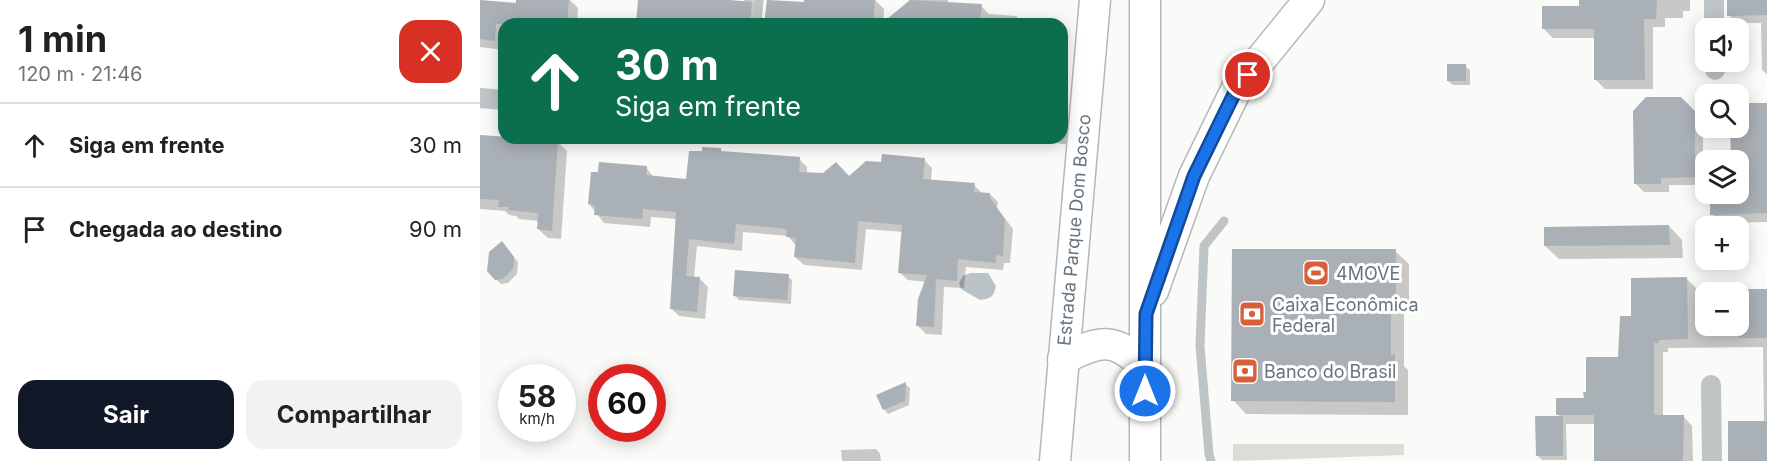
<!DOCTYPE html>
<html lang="pt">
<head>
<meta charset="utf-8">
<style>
	:root { --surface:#fff; --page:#f2f2f2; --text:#202124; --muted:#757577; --line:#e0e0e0; --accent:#111827 }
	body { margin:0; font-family:Inter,sans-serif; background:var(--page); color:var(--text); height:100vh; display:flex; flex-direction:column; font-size:22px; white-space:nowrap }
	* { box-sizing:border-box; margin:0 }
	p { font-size:20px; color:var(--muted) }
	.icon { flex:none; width:33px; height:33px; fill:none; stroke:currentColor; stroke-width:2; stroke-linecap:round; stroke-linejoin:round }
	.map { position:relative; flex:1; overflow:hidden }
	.sheet { display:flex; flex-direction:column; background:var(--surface); width:480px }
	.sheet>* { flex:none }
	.hud { position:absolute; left:18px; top:18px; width:570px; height:126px; border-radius:18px; box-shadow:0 3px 15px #0003; background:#0b6e4f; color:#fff; overflow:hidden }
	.tools { position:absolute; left:1215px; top:18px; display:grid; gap:12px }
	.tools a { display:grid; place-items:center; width:54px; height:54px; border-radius:12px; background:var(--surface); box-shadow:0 3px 15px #0003; font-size:30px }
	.speed { position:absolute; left:18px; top:364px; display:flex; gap:12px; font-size:30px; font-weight:700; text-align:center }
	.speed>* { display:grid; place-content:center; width:78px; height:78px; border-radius:50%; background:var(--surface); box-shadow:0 3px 15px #0003; line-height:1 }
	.speed small { font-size:15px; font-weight:400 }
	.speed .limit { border:9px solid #d22; background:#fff; color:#111 }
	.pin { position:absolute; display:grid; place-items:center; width:51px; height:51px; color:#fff; margin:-26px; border:3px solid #fff; border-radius:50%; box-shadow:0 2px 6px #0007 }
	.me { position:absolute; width:66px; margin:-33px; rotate:0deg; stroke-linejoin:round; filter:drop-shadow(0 0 4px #0008) }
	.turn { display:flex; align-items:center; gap:21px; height:126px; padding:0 18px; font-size:27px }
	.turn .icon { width:78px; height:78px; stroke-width:2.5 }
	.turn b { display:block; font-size:42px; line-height:51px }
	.round { display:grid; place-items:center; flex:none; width:63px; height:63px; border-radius:18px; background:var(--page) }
	.summary { display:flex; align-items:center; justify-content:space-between; height:102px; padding:0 18px }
	h1 { font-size:36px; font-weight:700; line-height:45px }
	.cta { display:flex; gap:12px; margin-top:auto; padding:12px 18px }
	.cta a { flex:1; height:69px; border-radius:18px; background:var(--accent); color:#fff; font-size:24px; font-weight:700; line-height:69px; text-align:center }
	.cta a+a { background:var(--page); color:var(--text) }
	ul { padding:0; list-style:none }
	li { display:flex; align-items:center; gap:18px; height:84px; padding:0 18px; border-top:2px solid var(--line) }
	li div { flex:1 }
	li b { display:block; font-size:22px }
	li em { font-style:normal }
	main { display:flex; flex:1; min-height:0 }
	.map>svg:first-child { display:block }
	.green { fill:#daded7 }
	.water { fill:#bac4c8 }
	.shadow { fill:#0003 }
	.building { fill:#a9b0b6 }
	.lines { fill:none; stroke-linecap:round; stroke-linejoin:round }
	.primary-casing { stroke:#b3b8bc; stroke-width:33 }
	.service { stroke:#bfc4c7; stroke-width:9 }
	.minor { stroke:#bfc4c7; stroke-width:20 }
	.primary { stroke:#fff; stroke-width:30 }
	.route-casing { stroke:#114b97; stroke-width:15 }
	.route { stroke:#1a73e8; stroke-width:10 }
	.labels { text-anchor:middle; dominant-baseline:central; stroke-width:6; stroke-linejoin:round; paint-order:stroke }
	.street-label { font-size:18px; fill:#667580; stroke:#fff }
	.poi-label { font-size:18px; fill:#667580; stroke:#fff; text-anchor:start }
</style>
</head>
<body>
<main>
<section class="sheet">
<div class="summary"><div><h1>1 min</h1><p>120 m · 21:46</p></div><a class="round" style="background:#d93025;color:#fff"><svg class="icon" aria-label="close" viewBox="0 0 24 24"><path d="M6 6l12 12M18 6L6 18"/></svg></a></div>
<ul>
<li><svg class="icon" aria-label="ahead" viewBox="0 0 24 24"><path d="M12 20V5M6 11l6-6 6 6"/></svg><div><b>Siga em frente</b></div><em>30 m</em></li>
<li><svg class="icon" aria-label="arrive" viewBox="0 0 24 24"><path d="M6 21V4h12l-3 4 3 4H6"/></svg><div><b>Chegada ao destino</b></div><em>90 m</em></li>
</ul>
<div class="cta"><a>Sair</a><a>Compartilhar</a></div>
</section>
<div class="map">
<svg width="1287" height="461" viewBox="0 0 1287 461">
	<rect width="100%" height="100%" fill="#fafaf8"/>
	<path class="green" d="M753 444H924V455L753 461Z"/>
	<path class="water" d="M490 273H508L516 286C514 296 511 299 500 300L481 289 479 283 483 276Z"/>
	<g class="shadow">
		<path d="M68 0H90L98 8 97 24H24V50L0 47V1L38 5Z"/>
		<path d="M160 0H234L264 3V0H273L282 9 281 24H158Z"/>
		<path d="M287 0 325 4 326 0H395L404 9 403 24H285Z"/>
		<path d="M432 0H468V3L501 6 509 14 536 16 545 24H404Z"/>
		<path d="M1103 0H1210V11H1203V18H1185V27H1173V89H1125L1116 80V38H1073L1064 29 1101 7Z"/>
		<path d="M1249 0H1287V74L1282 70 1281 23H1257L1249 15Z"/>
		<path d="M985 66 990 70V85H973L968 81Z"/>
		<path d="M1200 99 1223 121V163H1226V185H1189V192H1164L1155 183Z"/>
		<path d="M1287 105V222L1240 223 1232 214V194H1258V160H1252V128H1258L1270 114Z"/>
		<path d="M0 136 78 142 87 151 81 239 68 238 58 229 59 221 39 219 36 216 29 215 25 211 0 209Z"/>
		<path d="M240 150 243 152 319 159 327 167V174L369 177 402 164 444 160 452 168 451 181 494 185 503 194H510L518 202 517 208 533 229 530 263H524L523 270 486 267 484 288 464 287 462 335 446 334 438 326 446 282 428 280 419 272 423 232 386 229 382 270 324 265 315 257 316 246 308 236 263 232 262 251 217 246 214 278H219L228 287 225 319 199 316 191 308 197 219 171 217 170 227 124 223 109 204 166 167 174 178 208 181Z"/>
		<path d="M1189 226 1202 240 1203 258 1079 259 1065 246Z"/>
		<path d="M26 247 38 262 37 274 28 283 21 284 16 279Z"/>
		<path d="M915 251 929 264V309H924V366L928 370V415L766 414 753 400Z"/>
		<path d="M308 276 312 280 311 304 259 300 254 295Z"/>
		<path d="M1207 279 1216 288V303H1226V326H1258V303L1287 290V461H1250L1284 422 1283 347 1188 348V352H1183V416H1203L1212 426 1213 461H1116L1115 424H1086L1087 460H1062L1057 455 1080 417 1078 414 1105 399 1139 358 1153 317Z"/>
		<path d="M425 384 430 388 429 405 408 414 404 409Z"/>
		<path d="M396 449 400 454 401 461H362L361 450Z"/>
	</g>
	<g class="building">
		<path d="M0 0 36 3V0H89L87 24H16L15 41 0 39Z"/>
		<path d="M158 0H250L272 2 270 24H156Z"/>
		<path d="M287 0 324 2V0H395L393 24H284Z"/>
		<path d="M430 0 502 4 500 24H401Z"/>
		<path d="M1099 0H1177L1176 19H1164L1165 80H1114V29H1062V6H1099Z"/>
		<path d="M1247 0H1287V15L1247 16Z"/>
		<rect x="967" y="64" width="19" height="17"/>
		<path d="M1166 97H1201L1215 111V159H1219V161L1222 162V177L1181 178V184H1154L1153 111Z"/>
		<path d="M1268 103H1287V213L1230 215V194H1258V160H1251L1250 128H1258V112H1269Z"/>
		<path d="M0 135 78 140 72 231 57 229 58 213 28 210 29 207H18L19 200 0 199Z"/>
		<path d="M222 147 241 148V151L320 157 319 172 343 173 356 162 369 176 386 161 401 162 402 154 445 158 443 179 495 183 494 192 510 193V198L525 219 523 256 516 255V263L478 259 477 281 456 279 454 327 436 326 438 299 447 275 418 273 422 225 378 221 375 263 314 257 316 238 306 237 307 229 256 224 254 244 209 239 206 276 220 277 217 312 190 309 196 212 163 209 162 219 114 215 115 205 108 204 111 172H118L119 162 167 166 166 175 206 179 209 151H222Z"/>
		<path d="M1189 225 1190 245 1064 246V227Z"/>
		<path d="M22 241 34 257 33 269 23 279 15 280 7 271 9 252Z"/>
		<path d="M752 249H916V296H911V355L915 354V402L751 401Z"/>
		<path d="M255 270 309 274 307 300 253 296Z"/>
		<path d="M1207 277 1208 339 1179 340V343H1174V415H1204L1203 461H1114V415H1076V398H1104L1103 392H1106V357H1138L1140 316H1151V278Z"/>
		<path d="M1260 289H1287V338H1258Z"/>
		<path d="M426 382 425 401 403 410 396 395Z"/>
		<path d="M1055 416H1083V456H1056Z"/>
		<rect x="1248" y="421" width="39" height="40"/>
	</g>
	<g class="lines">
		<defs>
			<g id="primary">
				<path d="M665 0V461"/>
				<path d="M673 291 714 176 756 90 829 0"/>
				<path d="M583 359C620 340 634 336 665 367"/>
				<path d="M575 461 615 0"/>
			</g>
		</defs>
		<use href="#primary" class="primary-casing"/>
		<g class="service">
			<path d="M277 24 279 0"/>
			<path d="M731 461 729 454 720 346 724 246 744 221"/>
		</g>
		<g class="minor">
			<path d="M1234 0V28"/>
			<path d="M1235 62V70"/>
			<path d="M0 98 24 100"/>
			<path d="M582 134 603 135"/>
			<path d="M1231 385 1232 461"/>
		</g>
		<use href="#primary" class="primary"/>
	</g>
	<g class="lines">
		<defs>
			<path id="route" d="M665 391 666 314 714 176 756 90 768 75"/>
		</defs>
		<use href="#route" class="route-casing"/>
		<use href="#route" class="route"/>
	</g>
	<defs>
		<symbol id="stadium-square" viewBox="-11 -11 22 22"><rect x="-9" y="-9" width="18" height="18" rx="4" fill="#d85f39" stroke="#fff"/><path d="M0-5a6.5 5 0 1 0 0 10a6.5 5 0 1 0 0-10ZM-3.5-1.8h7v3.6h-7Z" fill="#fff"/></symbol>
		<symbol id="bank-square" viewBox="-11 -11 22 22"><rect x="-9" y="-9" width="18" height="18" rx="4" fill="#d85f39" stroke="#fff"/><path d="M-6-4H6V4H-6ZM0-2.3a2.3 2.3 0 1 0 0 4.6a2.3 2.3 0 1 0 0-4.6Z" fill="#fff"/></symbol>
	</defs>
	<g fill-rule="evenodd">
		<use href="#stadium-square" x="821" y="258" width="30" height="30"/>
		<use href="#bank-square" x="757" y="299" width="30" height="30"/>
		<use href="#bank-square" x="750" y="356" width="30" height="30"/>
	</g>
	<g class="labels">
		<g class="street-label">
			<text transform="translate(594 230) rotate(-85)">Estrada Parque Dom Bosco</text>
		</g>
		<g class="poi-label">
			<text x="856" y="273">4MOVE</text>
			<text x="792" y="304">Caixa Econômica<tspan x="792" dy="21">Federal</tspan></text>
			<text x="784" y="371">Banco do Brasil</text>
		</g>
	</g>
</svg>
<div class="tools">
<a><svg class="icon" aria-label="sound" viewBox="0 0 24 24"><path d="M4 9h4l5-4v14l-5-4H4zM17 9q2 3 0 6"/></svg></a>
<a><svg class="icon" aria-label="search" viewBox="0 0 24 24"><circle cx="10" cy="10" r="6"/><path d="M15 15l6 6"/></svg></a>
<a><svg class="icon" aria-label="layers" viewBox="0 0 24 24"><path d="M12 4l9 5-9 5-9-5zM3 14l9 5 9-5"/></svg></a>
<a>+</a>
<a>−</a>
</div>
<div class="speed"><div>58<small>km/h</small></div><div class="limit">60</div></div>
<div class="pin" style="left:768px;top:75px;background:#d93025"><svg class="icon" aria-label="arrive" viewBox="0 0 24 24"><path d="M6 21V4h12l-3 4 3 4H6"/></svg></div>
<svg class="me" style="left:665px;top:391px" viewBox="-20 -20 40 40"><circle r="17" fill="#1a73e8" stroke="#fff" stroke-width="3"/><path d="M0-11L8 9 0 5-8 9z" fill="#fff"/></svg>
<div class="hud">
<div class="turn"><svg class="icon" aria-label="ahead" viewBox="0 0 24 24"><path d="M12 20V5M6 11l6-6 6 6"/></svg><div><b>30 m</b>Siga em frente</div></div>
</div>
</div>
</main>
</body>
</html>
